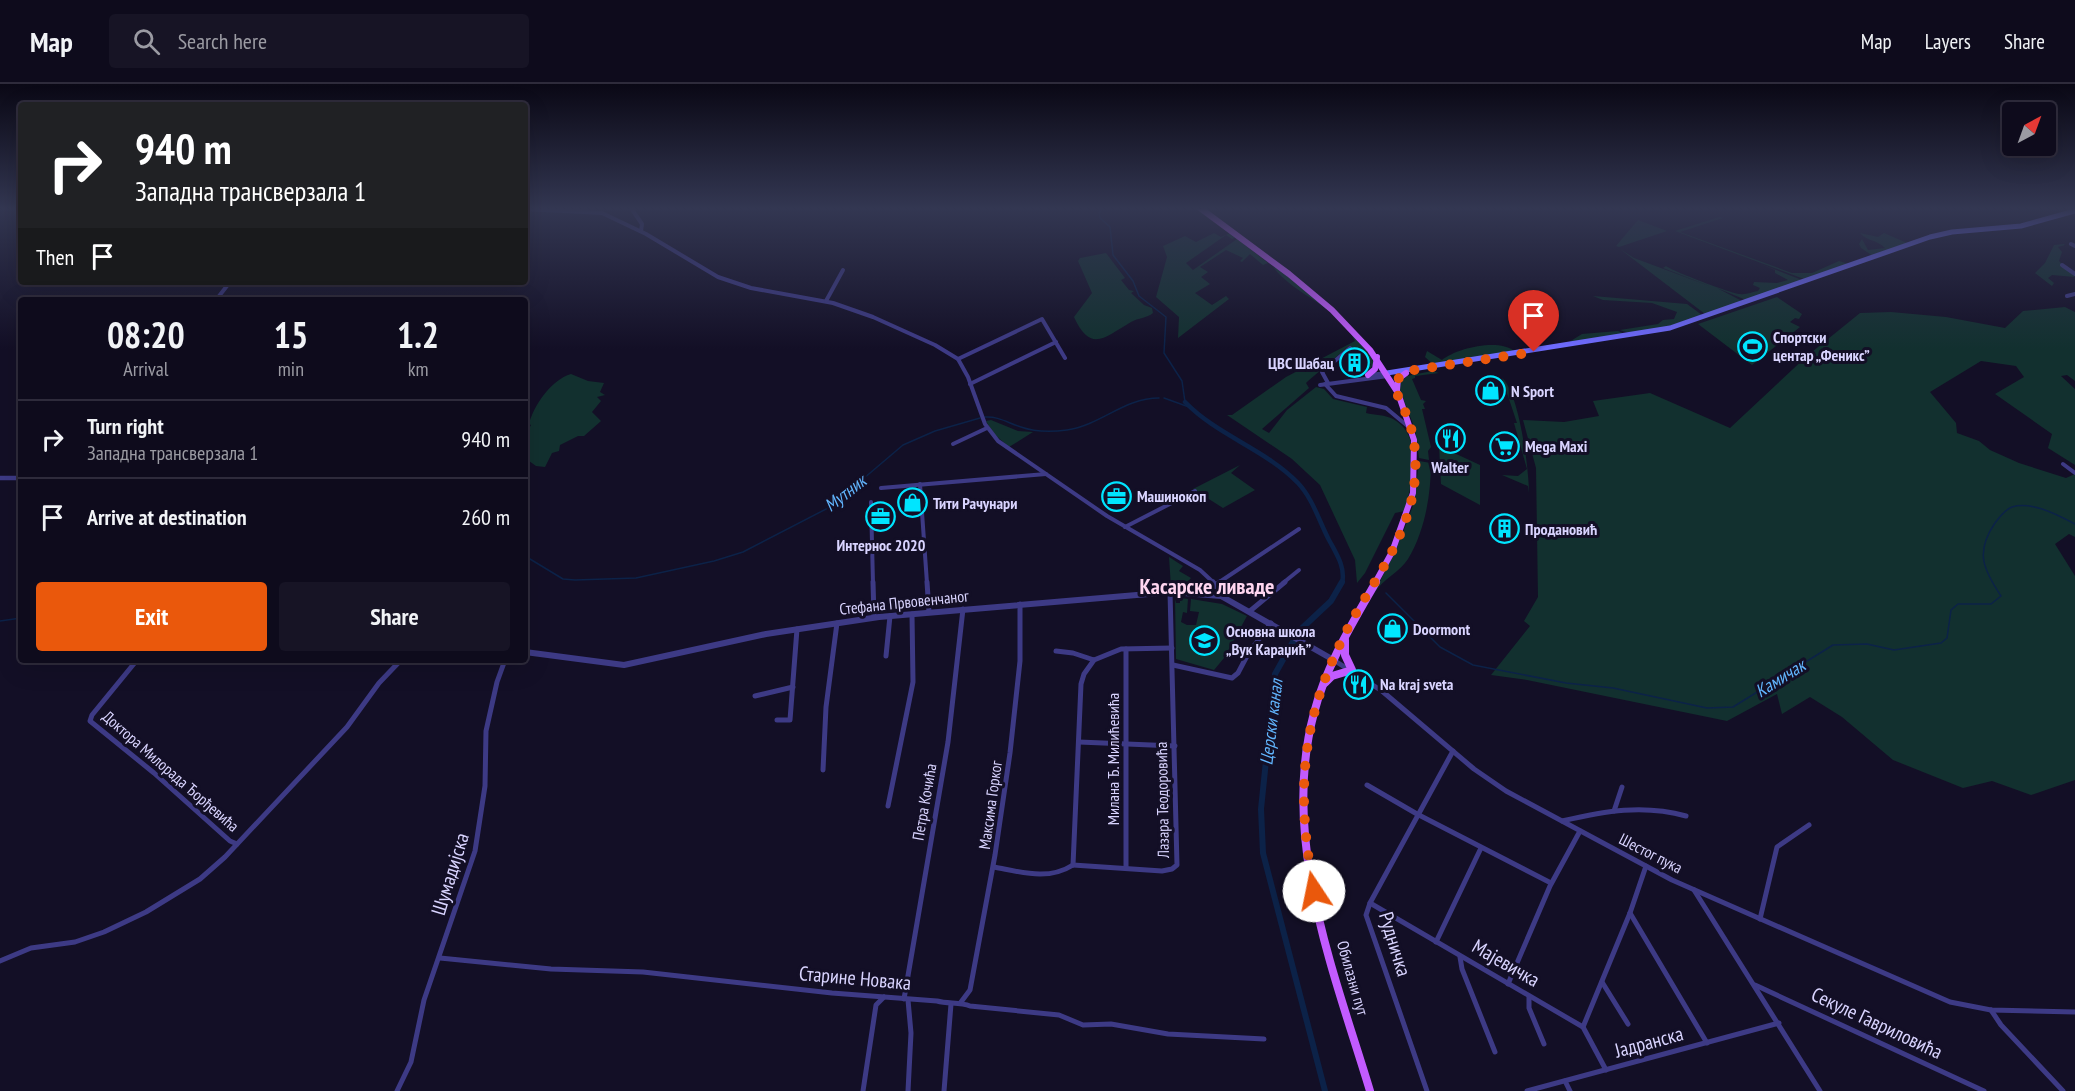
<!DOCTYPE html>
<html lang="en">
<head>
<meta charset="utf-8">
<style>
	:root { --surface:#0e0b1c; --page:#171425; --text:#f1f3f6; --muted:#9b9ba3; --line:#2e2b3b; --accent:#ea580c }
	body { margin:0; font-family:"PT Sans Narrow",sans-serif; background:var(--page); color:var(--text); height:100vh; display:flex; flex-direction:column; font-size:22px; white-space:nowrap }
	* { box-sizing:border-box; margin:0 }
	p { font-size:20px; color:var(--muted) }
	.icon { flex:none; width:33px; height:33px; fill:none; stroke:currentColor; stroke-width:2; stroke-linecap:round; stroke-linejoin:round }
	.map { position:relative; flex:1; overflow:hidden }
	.sheet { position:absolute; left:18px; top:213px; width:510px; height:366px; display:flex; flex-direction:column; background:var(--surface); border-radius:6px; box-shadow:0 6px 24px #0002,0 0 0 2px var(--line) }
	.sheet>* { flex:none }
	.top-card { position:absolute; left:18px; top:18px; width:510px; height:183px; border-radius:6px; box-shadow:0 6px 24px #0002,0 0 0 2px var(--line); background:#202124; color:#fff; overflow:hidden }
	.needle { width:39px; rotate:41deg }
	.tools { position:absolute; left:2002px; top:18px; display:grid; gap:12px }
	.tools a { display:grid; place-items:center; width:54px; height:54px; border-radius:6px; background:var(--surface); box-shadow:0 6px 24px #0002,0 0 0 2px var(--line); font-size:30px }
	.pin { position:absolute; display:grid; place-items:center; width:51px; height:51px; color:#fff; margin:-62px -26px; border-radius:50% 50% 50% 0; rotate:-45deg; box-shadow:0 0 6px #0007 }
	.pin .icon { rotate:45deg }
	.me { position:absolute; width:66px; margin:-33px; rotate:349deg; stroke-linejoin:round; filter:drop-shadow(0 0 4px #0008) }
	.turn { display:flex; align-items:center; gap:21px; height:126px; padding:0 18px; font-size:27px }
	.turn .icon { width:78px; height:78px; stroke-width:2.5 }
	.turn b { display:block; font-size:42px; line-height:51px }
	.then { display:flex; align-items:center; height:57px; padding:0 18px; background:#0003; gap:12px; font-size:22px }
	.eta { display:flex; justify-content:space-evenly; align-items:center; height:102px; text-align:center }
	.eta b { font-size:36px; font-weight:700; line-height:42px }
	.cta { display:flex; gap:12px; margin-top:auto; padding:12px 18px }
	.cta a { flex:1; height:69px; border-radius:6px; background:var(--accent); color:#fff; font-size:24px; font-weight:700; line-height:69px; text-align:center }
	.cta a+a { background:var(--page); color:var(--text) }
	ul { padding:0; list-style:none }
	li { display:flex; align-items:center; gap:18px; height:78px; padding:0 18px; border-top:2px solid var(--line) }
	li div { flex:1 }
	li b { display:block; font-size:22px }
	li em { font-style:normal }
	header { display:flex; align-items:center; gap:36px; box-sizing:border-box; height:84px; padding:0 30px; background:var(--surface); border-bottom:2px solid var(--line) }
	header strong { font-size:28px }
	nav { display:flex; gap:33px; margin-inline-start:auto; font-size:21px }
	.search { width:420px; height:54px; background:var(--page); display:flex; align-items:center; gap:15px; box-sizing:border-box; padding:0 21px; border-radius:6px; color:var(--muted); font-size:22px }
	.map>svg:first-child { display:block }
	.green { fill:#12302f }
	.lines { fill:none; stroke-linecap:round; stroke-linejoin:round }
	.stream { stroke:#0c2248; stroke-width:1.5 }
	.canal-far1 { stroke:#0c2248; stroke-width:4.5 }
	.canal { stroke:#0c2248; stroke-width:6 }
	.minor-far1 { stroke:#3d3a85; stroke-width:4 }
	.minor { stroke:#3d3a85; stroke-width:5 }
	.tertiary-far1 { stroke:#3d3a85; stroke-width:4.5 }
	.tertiary { stroke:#3d3a85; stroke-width:6 }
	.secondary { stroke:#6f6bff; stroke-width:5 }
	.primary-far1 { stroke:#c25bff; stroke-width:6 }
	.primary { stroke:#c25bff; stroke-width:8 }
	.route { stroke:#ea580c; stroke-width:10; stroke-dasharray:0 18 }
	.labels { text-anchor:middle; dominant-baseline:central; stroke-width:6; stroke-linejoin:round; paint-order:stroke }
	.poi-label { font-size:16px; font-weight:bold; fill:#d9d4ff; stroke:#130f26; text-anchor:start }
	.street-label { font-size:16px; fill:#d9d4ff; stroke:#130f26 }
	.water-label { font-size:18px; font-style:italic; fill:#62b6ff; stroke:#130f26 }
	.near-street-label { font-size:20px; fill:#d9d4ff; stroke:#130f26 }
	.district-label { font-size:22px; font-weight:bold; fill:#ffd6f0; stroke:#130f26 }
</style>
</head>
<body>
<header>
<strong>Map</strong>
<div class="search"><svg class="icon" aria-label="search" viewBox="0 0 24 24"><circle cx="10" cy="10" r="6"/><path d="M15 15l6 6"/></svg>Search here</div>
<nav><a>Map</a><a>Layers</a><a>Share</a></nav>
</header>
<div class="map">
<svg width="2075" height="1007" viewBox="0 0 2075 1007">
	<rect width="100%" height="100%" fill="#130f26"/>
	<g class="green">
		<path d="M1719 133 1723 134 1680 148 1792 189H1812L1839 177 1849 180 1804 195 1675 147Z"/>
		<path d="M1638 136 1667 147 1619 163 1616 162Z"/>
		<path d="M1214 149 1221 153 1230 149 1236 153 1232 155 1226 151 1186 179 1193 186 1237 155 1268 179 1263 181 1250 170 1242 178 1240 177 1243 174 1226 166 1200 183 1208 188 1201 193 1210 200 1195 209 1212 221 1226 212 1229 215 1178 254 1179 233 1156 213 1167 173 1163 162 1185 152 1196 158Z"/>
		<path d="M1860 149 1878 153 1884 149 1907 159 1873 172 1861 164 1859 160 1862 155 1868 166 1885 164C1878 156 1866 157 1860 149Z"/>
		<path d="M2064 160 2065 161 2058 163 2062 168 2059 177 2075 193 2052 191 2048 194 2054 199 2052 202 2035 189 2045 179 2054 161Z"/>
		<path d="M1620 165 1634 174 1712 203 1663 184 1666 182C1670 186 1732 210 1740 210 1746 211 1752 208 1758 207L1760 204 1753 201 1754 198 1777 199 1788 196 1775 189V186L1758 179 1802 196 1746 216 1717 204 1742 217 1705 230Z"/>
		<path d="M1106 169 1125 194 1121 196 1129 206 1134 207 1131 209 1144 221 1152 224 1153 229C1147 234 1138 234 1131 238 1105 253 1091 270 1074 233L1092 209 1078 177 1080 174Z"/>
		<path d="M1273 183C1297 191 1368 254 1374 280L1367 288 1351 293V287L1353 290 1364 288 1363 285 1371 281 1362 267 1349 262 1308 297 1306 299 1309 304 1262 345 1269 349 1287 326 1316 303 1324 305 1333 315 1367 323 1366 329C1374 331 1386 331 1393 335 1425 352 1411 401 1405 427L1395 429 1365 489 1357 499 1355 476 1320 401 1292 375 1227 331H1232L1286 293 1355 257C1339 222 1295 212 1273 183Z"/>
		<path d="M1593 212 1687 220 1702 231C1681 238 1640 255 1620 246L1658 240 1663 236 1674 235 1677 228 1652 219 1603 216Z"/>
		<path d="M1777 213 1802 230 1799 235 1795 234 1790 238 1800 243 1752 281 1698 240Z"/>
		<path d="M2065 223 2075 228V297L2067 291 2061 292 2075 305V381L2048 364 2052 350 1995 310 2024 293 2016 282 1981 277 1930 308 1956 339 1957 349 1979 357 1990 366 2019 379 2066 394 2075 390V453L2069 450 2055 460 2075 492V696L2031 711 1992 697 1963 704 1893 676 1842 633 1810 613 1782 630 1777 610 1727 637 1527 596 1491 591 1530 542 1524 537 1538 513 1536 384 1523 336 1564 338 1599 332 1593 317 1650 309 1730 344 1807 272 1860 229 1891 228 1946 233 2005 244 2023 227Z"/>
		<path d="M1618 247 1627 251 1434 281 1425 273 1427 267 1442 276C1456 264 1499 254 1514 267L1569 258 1582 250Z"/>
		<path d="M1432 287 1439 289 1415 292V294L1412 295 1421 316 1426 317 1423 320 1425 325H1422L1431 363 1428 367 1429 376 1419 374 1415 345 1398 301 1407 292Z"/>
		<path d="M571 290 588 297 604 299 600 308 605 311 597 313 601 317 592 328 601 337 584 352H578L560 361 559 367 552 369 545 383 536 382 525 374V352L531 341 529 340C534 321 551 296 571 290Z"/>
		<path d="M1502 294C1519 308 1529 385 1529 409L1528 402 1502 391 1518 392 1527 385 1514 339H1517Z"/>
		<path d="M991 336 1018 347 1033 348 1009 363 994 350 986 337Z"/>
		<path d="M1439 362 1480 381V421L1441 400Z"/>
		<path d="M1419 377 1431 379C1431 410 1425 447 1408 475 1400 488 1383 495 1375 508L1402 451 1414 419Z"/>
		<path d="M1240 381 1231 389 1255 406 1223 424 1193 405Z"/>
		<path d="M1169 473 1183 482 1179 487 1191 494 1183 503H1171Z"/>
		<path d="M1175 514 1176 519H1180V514L1188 515 1187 529 1183 528 1181 538 1187 541H1196L1199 528 1190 527 1191 515 1222 520 1247 532 1224 574 1214 586 1176 575Z"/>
	</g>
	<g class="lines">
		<g class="stream">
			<path d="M1102 124 1099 129 1100 134 1110 143 1113 171 1133 197 1139 212 1166 233 1164 269 1182 297 1185 318"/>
			<path d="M1164 314 1189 323"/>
			<path d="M985 333C998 332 1008 339 1021 343 1035 348 1052 348 1067 346 1101 341 1124 314 1159 314"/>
			<path d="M525 472 563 495 575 496 636 494 714 477 743 468 830 423 903 361 935 347 980 334"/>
			<path d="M1386 509 1440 563 1473 581 1566 599 1613 604 1707 624 1733 623 1833 561 1867 560 1894 566 1941 559 1947 554 1951 526 1958 520H1991L2001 512C1983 485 1975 468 1995 439 2000 433 2004 426 2012 423 2032 417 2058 431 2075 440"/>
			<path d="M0 537 21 534"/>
		</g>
		<path class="canal-far1" d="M1185 318C1218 352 1265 365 1298 399 1313 415 1319 437 1329 456 1336 469 1346 484 1342 499"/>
		<path class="canal" d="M1325 1007 1263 769 1261 725 1275 590 1299 547 1331 517 1342 498"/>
		<g class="minor-far1">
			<path d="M631 124 642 140 641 147"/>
			<path d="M525 125 602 129 646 150 718 193 751 204 833 219 873 233 935 261 958 275 968 293 985 340 998 357 1107 432 1200 486 1214 499"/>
			<path d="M2071 160 2075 162"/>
			<path d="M2062 181 2075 190"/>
			<path d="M120 199 228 201"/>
			<path d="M2067 212 2075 210"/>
			<path d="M216 216 230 198"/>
			<path d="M826 217 843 186"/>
			<path d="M958 275 1042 235 1065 274"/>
			<path d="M1369 291 1387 289"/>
			<path d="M1328 299 1322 288 1350 264"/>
			<path d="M970 300 1056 258"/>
			<path d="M1325 300 1336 312 1386 324 1410 344"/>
			<path d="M1320 301 1388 292"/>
			<path d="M953 360 987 344"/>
			<path d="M2063 380 2075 389"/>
			<path d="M920 400 927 499"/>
			<path d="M881 404 1046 390"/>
			<path d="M871 418 873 499"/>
			<path d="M1125 443 1195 407"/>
			<path d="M1218 499 1299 445"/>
			<path d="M1283 499 1299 486"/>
		</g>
		<g class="minor">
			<path d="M873 498 874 533"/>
			<path d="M927 498 929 528"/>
			<path d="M1213 498 1223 513"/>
			<path d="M1215 501 1220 498"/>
			<path d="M1250 527 1285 498"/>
			<path d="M1126 565V784"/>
			<path d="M1056 567 1073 569 1094 576 1121 565 1172 564"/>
			<path d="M886 572 890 532"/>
			<path d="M1332 575 1382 607 1474 685 1506 707 1672 796 1950 918 1991 926 2075 928"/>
			<path d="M137 576 92 631 90 637 154 689 230 757 237 760"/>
			<path d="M1173 581 1232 594 1238 589 1248 570 1271 539"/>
			<path d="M755 612 793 603"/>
			<path d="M777 636H790L797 545"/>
			<path d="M1079 658 1175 662"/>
			<path d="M823 686 826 623 837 539"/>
			<path d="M1367 701 1417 730 1551 799"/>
			<path d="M888 722 913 598 912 530"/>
			<path d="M1614 727 1622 703"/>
			<path d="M1562 737C1605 727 1643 720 1686 732"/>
			<path d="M1073 781 1162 787 1172 785 1177 781 1170 508"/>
			<path d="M1073 781 1081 600 1084 590 1094 576"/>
			<path d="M994 783C1021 788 1048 797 1073 781"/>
			<path d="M1694 806 1820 1007"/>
			<path d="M1370 819 1583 943 1606 986"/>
			<path d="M1630 829 1707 959"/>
			<path d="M1760 835 1777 763 1809 741"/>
			<path d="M1436 858 1481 764"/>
			<path d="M1460 873 1462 885 1495 968"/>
			<path d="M440 874 551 885 643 888 832 909 937 917C948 920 960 918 970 922L1059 931 1083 941 1111 940 1168 950 1264 955"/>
			<path d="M0 877 31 864 75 858 104 848 146 828 200 795 225 773 347 643 379 599 401 576"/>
			<path d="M1602 898 1628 940"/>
			<path d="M1508 900 1550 802 1580 747"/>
			<path d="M1755 901 1984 1007"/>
			<path d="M1529 912V924L1544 960"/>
			<path d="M904 915 948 658 963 525"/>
			<path d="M908 916 911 949 908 1007"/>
			<path d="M961 918 970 906 995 771 1010 669 1020 577V520"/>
			<path d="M1991 926 2001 941 2063 1007"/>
			<path d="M1583 943 1630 829 1646 782"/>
			<path d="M1565 997 1570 1007"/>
			<path d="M397 1007 411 978 424 916 475 767 485 702 486 647 497 598 505 576"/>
			<path d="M863 1007 876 921 884 913"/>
			<path d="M944 1007 951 920"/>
			<path d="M1427 1007 1366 831 1370 819 1453 667"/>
			<path d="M1527 1007 1779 939"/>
		</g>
		<path class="tertiary-far1" d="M0 394H21"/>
		<path class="tertiary" d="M525 568 624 581 766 550 879 533 1172 508 1221 512 1332 575"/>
		<path class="secondary" d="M1387 289 1670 244 1930 153 1952 148 2021 142 2075 127"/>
		<g class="primary-far1">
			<path d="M1200 124 1289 190 1332 226 1370 266 1398 309 1414 356 1413 409 1392 468 1375 499"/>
			<path d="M1368 291 1375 285 1377 273"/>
			<path d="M1397 306 1398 295 1406 289"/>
		</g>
		<g class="primary">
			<path d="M1325 599 1332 592 1352 586 1345 571V556"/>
			<path d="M1370 1007C1334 888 1280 755 1314 629 1326 582 1352 540 1376 498"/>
		</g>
	</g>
	<linearGradient id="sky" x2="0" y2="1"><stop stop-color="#0a0815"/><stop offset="0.47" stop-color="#333752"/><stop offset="1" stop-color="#333752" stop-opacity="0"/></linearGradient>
	<rect width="2075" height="265" fill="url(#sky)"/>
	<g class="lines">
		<path class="route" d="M1314 807C1294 700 1302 627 1355 531 1373 500 1394 470 1406 435 1417 405 1419 368 1409 337 1405 325 1394 311 1397 299 1398 290 1408 289 1414 286L1534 268"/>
	</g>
	<defs>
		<symbol id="stadium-ring" viewBox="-11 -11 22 22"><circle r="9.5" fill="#130f26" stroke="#00e5ff" stroke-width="1.5"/><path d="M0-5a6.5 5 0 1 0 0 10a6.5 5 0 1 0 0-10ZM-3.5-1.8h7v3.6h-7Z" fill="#00e5ff"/></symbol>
		<symbol id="building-ring" viewBox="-11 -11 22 22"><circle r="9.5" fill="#130f26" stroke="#00e5ff" stroke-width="1.5"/><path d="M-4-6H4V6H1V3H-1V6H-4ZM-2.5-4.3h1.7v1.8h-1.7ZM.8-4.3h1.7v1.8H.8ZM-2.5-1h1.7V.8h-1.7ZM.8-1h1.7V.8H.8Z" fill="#00e5ff"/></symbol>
		<symbol id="shop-ring" viewBox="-11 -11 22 22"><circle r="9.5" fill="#130f26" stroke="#00e5ff" stroke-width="1.5"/><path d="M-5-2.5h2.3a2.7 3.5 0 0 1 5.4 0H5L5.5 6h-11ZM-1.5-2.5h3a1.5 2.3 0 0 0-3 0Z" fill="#00e5ff"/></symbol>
		<symbol id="restaurant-ring" viewBox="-11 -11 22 22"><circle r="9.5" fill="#130f26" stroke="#00e5ff" stroke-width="1.5"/><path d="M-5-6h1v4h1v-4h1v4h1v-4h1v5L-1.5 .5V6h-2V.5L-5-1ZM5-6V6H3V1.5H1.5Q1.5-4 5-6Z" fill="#00e5ff"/></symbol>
		<symbol id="supermarket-ring" viewBox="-11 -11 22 22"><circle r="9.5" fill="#130f26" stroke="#00e5ff" stroke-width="1.5"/><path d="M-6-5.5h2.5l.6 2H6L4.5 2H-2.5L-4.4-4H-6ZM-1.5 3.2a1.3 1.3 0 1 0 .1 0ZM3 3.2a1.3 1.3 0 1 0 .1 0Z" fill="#00e5ff"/></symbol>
		<symbol id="office-ring" viewBox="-11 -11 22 22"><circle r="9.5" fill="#130f26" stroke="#00e5ff" stroke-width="1.5"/><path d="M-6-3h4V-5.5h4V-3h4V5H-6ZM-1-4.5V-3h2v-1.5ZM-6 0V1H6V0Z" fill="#00e5ff"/></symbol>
		<symbol id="school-ring" viewBox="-11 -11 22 22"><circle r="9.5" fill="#130f26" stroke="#00e5ff" stroke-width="1.5"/><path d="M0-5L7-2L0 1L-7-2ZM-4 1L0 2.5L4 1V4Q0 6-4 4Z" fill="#00e5ff"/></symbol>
	</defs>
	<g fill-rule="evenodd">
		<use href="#stadium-ring" x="1736" y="246" width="33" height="33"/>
		<use href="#building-ring" x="1338" y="262" width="33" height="33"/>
		<use href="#shop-ring" x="1474" y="290" width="33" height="33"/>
		<use href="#restaurant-ring" x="1434" y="338" width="33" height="33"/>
		<use href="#supermarket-ring" x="1488" y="346" width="33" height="33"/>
		<use href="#office-ring" x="1100" y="396" width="33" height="33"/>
		<use href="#shop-ring" x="896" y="402" width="33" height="33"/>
		<use href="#office-ring" x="864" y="416" width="33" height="33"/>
		<use href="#building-ring" x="1488" y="428" width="33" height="33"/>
		<use href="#shop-ring" x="1376" y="528" width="33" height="33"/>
		<use href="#school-ring" x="1188" y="540" width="33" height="33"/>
		<use href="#restaurant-ring" x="1342" y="584" width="33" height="33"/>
	</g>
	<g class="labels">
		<g class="poi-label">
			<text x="1773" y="253">Спортски<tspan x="1773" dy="18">центар „Феникс”</tspan></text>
			<text x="1334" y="279" text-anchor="end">ЦВС Шабац</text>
			<text x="1511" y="307">N Sport</text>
			<text x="1525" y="362">Mega Maxi</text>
			<text x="1450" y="383" text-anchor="middle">Walter</text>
			<text x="1137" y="412">Машинокоп</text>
			<text x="933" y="419">Тити Рачунари</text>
			<text x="1525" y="445">Продановић</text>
			<text x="881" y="461" text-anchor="middle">Интернос 2020</text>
			<text x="1413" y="545">Doormont</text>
			<text x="1226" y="547">Основна школа<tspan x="1226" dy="18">„Вук Караџић”</tspan></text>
			<text x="1380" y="600">Na kraj sveta</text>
		</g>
		<g class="street-label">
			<text transform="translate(904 518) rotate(-6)">Стефана Првовенчаног</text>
			<text transform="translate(1113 675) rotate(-90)">Милана Ђ. Милићевића</text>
			<text transform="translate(171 687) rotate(41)">Доктора Милорада Ђорђевића</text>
			<text transform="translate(1162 716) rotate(-91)">Лазара Теодоровића</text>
			<text transform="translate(924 718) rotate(-80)">Петра Кочића</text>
			<text transform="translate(990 721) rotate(-82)">Максима Горког</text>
			<text transform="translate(1651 769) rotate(27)">Шестог пука</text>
			<text transform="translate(1353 894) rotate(74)">Обилазни пут</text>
		</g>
		<g class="water-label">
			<text transform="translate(845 409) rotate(-38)">Мутник</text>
			<text transform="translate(1780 594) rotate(-32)">Камичак</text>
			<text transform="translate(1271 638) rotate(-83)">Церски канал</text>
		</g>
		<g class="near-street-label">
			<text transform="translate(450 790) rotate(-73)">Шумадијска</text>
			<text transform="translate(1395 860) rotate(73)">Рудничка</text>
			<text transform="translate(1506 879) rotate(30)">Мајевичка</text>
			<text transform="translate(855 894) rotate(5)">Старине Новака</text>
			<text transform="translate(1877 939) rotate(25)">Секуле Гавриловића</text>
			<text transform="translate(1649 958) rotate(-15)">Јадранска</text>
		</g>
		<g class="district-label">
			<text x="1207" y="502">Касарске ливаде</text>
		</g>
	</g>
</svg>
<div class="tools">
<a><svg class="needle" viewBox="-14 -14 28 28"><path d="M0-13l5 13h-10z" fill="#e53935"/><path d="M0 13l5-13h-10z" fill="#9b9ba3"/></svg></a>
</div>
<div class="pin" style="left:1534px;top:268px;background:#d93025"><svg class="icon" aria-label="arrive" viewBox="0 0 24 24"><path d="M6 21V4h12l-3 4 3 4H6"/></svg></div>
<svg class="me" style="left:1314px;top:807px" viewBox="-20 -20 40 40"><circle r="19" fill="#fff"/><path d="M0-13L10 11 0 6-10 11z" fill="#ea580c"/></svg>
<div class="top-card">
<div class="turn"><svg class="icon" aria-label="right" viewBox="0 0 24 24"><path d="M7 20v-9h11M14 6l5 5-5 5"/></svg><div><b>940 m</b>Западна трансверзала 1</div></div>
<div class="then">Then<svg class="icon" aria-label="arrive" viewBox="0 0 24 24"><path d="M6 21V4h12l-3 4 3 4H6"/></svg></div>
</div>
<section class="sheet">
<div class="eta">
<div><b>08:20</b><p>Arrival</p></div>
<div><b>15</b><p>min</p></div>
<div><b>1.2</b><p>km</p></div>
</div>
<ul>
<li><svg class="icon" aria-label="right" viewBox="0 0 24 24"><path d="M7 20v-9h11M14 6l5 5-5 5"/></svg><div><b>Turn right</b><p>Западна трансверзала 1</p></div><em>940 m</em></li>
<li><svg class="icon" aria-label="arrive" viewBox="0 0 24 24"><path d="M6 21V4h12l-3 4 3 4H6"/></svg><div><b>Arrive at destination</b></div><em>260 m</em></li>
</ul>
<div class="cta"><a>Exit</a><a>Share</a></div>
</section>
</div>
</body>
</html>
